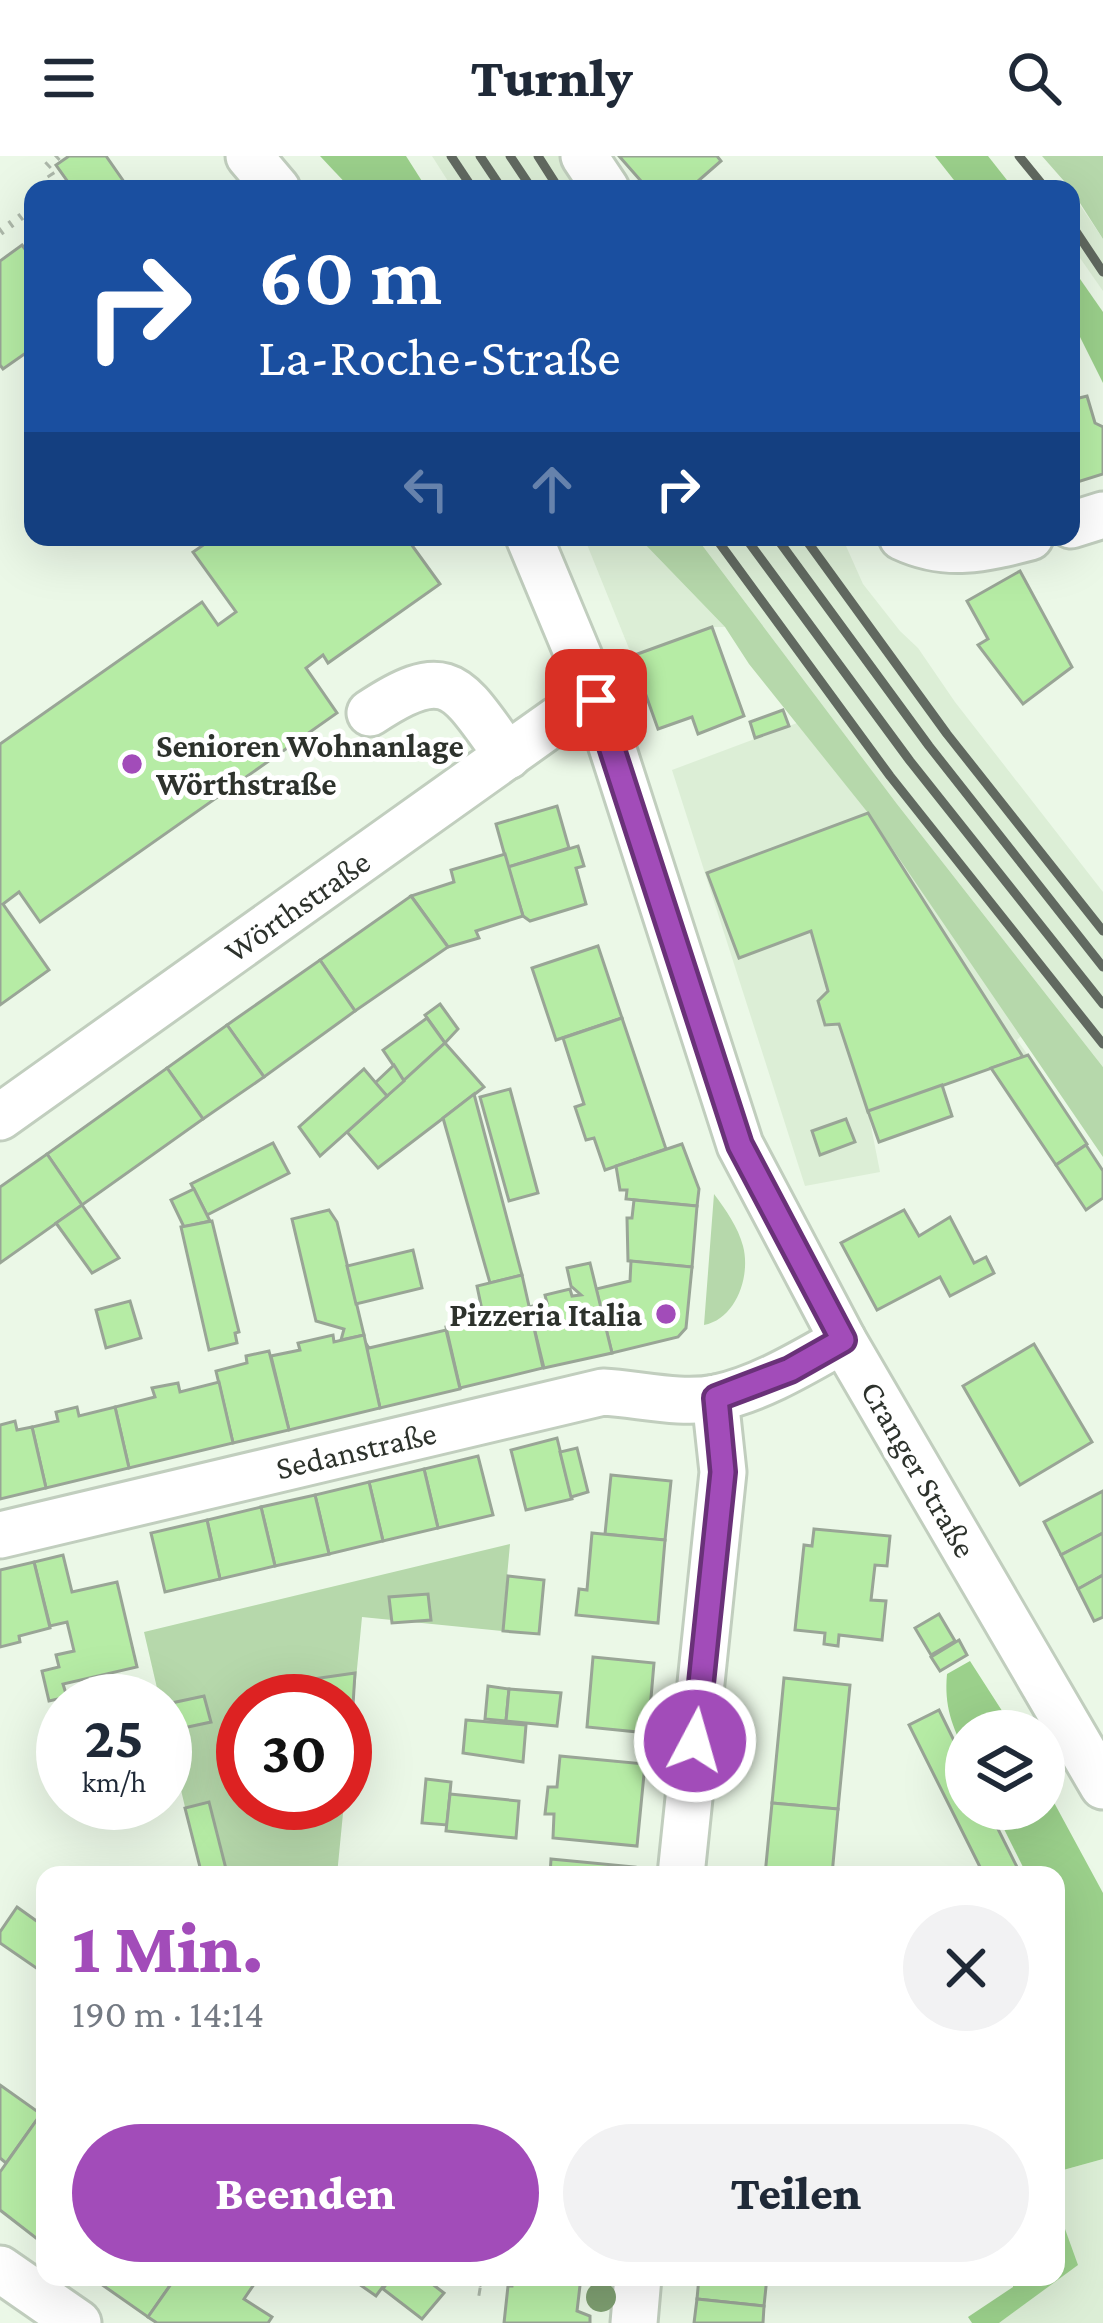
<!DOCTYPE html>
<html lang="de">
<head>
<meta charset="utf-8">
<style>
	:root { --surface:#fff; --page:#f2f2f3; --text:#1f2937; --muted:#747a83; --accent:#a24cb9 }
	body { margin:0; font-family:"Crimson Pro",serif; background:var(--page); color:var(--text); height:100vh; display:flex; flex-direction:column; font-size:45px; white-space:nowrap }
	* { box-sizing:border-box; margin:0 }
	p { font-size:39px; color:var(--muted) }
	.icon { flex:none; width:66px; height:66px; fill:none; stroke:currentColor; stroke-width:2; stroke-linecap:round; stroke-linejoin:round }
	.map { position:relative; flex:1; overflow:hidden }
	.sheet { position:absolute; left:36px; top:1710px; width:1029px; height:420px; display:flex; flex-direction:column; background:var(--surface); border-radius:24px; box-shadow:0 12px 48px #0002 }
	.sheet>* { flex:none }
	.top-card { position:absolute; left:24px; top:24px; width:1056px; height:366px; border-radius:24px; box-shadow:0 12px 48px #0002; background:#1a4fa0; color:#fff; overflow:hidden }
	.buttons { position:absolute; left:945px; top:1554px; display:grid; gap:24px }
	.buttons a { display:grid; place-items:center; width:120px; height:120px; border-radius:50%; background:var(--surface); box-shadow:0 12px 48px #0002; font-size:60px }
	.speed { position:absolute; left:36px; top:1518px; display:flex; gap:24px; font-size:60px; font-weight:700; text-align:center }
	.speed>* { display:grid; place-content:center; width:156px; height:156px; border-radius:50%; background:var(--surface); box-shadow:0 12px 48px #0002; line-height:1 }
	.speed small { font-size:30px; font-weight:400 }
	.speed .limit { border:18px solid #d22; background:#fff; color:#111 }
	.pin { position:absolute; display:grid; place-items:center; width:102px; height:102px; color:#fff; margin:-51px; border-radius:24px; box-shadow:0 6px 18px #0006 }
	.me { position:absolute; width:132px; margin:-66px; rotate:6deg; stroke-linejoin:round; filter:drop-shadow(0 0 9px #0008) }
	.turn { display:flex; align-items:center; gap:42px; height:252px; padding:0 36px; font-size:54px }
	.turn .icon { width:156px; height:156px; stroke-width:2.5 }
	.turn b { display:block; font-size:84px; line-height:102px }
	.lanes { display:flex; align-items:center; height:114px; padding:0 36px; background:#0003; justify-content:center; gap:60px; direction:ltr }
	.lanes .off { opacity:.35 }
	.round { display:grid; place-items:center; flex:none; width:126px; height:126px; border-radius:63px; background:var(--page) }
	.summary { display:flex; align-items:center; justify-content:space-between; height:204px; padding:0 36px }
	h1 { font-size:72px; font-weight:800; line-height:90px; color:var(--accent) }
	.action { display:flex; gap:24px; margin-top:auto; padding:24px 36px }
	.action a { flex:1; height:138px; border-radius:72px; background:var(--accent); color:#fff; font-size:48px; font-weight:800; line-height:138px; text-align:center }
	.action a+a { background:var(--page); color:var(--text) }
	header { display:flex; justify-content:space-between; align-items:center; height:156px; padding:0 36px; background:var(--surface); font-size:54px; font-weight:800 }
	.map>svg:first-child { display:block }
	.built { fill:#dceed6 }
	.green { fill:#b6d8ab }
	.forest { fill:#9bd08b }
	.building { fill:#b6eca5; stroke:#99a596; stroke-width:3 }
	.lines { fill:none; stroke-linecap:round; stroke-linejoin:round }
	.minor-casing { stroke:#c1cebe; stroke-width:51 }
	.path { stroke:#adb8aa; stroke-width:8; stroke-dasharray:3 9; stroke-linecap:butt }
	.minor { stroke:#fff; stroke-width:45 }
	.rail { stroke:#616960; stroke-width:9 }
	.tree { fill:#7e9f71 }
	.route-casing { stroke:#693178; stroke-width:30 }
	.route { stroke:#a24cb9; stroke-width:21 }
	.poi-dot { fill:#a24cb9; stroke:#fff; stroke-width:4.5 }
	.labels { text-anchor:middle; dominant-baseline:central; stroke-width:10; stroke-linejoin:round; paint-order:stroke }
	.poi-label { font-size:33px; font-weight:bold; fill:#2d322c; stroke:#fff; text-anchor:start }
	.street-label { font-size:33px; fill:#2d322c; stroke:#fff }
</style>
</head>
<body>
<header><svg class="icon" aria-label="menu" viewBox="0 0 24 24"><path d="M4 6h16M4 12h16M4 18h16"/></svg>Turnly<svg class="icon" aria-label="search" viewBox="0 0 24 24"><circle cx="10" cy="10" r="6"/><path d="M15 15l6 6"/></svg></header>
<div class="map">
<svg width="1103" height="2167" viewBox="0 0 1103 2167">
	<rect width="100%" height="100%" fill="#ebf8e7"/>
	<g class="built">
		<path d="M432 0H561L583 33H453Z"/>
		<path d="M1071 36 1103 83V135L1071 89Z"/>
		<path d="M584 381H638L725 471H711L632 500Z"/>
		<path d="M696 381H842L863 428 900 475 918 492 955 546 1103 736V911L897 648Z"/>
		<path d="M797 567 868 657 1022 879 1017 884 1028 899 868 955 880 1016 805 1030 672 614Z"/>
		<path d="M1103 2003V2167H999L1077 2109 1056 2048V2016Z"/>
	</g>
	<g class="green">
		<path d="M1042 0H1103V83L1071 33Z"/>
		<path d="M638 381H696L897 648 1103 911V1001L868 657 749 508 725 471Z"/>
		<path d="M714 1038C726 1054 738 1071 743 1090 751 1120 736 1163 704 1169Z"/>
		<path d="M510 1388 502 1475 362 1461 345 1637V1545H243V1647H344L337 1719H201L165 1566V1545H160L144 1476Z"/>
	</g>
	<g class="forest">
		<path d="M320 0H406L427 33H351Z"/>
		<path d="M935 0H988L1014 33H961Z"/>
		<path d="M1071 110 1103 156V227L1071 163Z"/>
		<path d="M970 1505 1015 1575H966V1598C952 1570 944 1550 947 1518Z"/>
		<path d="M1044 1628 1103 1737V2003L1056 2016V1719H1027L994 1653H1044Z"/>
		<path d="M1056 2048 1078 2109 999 2167H972L968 2161 1013 2131V2121H1056Z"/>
	</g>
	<g class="building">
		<path d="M69 0H106L129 33H73L56 9Z"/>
		<path d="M619 0H717L721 5 689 33H648Z"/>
		<path d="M22 89 33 104V192L3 213 0 209V105Z"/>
		<path d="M1087 240 1095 267 1103 271V318L1071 328V244Z"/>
		<path d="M215 381H406L440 428 328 507 323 499 306 512 337 557 40 766 19 736 3 748 49 814 0 849V588L202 446 218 469 236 456 193 396Z"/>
		<path d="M1020 415 1072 511 1023 548 978 489 988 483 967 445Z"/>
		<path d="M712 471 744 560 698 578 692 561 658 573 632 500Z"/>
		<path d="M783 554 789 570 755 582 750 566Z"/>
		<path d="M557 650 569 692 508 711 496 668Z"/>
		<path d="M868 657 1023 901 868 956 839 868 825 869 818 845 828 835 811 775 739 802 707 717Z"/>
		<path d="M578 690 584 710 576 712 586 748 530 765 523 760 508 711Z"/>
		<path d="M505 698 523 760 476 775 479 782 448 791 411 740 454 726 451 714Z"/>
		<path d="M411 740 448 791 355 855 320 804Z"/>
		<path d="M598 790 622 862 556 884 532 812Z"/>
		<path d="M320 804 355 855 264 921 227 869Z"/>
		<path d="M440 848 458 873 445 887 425 859Z"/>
		<path d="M427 862 445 887 404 925 383 894Z"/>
		<path d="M622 862 666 993 605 1014 594 982 586 984 575 951 584 948 563 882Z"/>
		<path d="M227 869 264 921 203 963 167 912Z"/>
		<path d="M445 887 484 931 378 1012 347 976Z"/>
		<path d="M1028 899 1087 988 1056 1009 991 912Z"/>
		<path d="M394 909 404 925 387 940 375 927Z"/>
		<path d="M167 912 203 963 82 1049 47 998Z"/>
		<path d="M364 913 387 940 320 1000 299 971Z"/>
		<path d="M942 929 952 960 879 986 868 955Z"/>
		<path d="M510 933 538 1037 509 1045 480 941Z"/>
		<path d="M474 938 522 1119 490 1127 443 962Z"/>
		<path d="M846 963 855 986 820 999 812 975Z"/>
		<path d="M273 987 289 1017 207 1059 191 1028Z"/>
		<path d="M682 988 699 1033 697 1050 626 1043 627 1034H620L616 1010Z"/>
		<path d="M1086 989 1103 1015V1042L1086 1054 1056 1009Z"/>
		<path d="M47 998 82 1049 0 1107V1031Z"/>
		<path d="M194 1033 210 1065 184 1071 171 1044Z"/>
		<path d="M634 1044 697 1050 692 1111 628 1105 627 1062H632Z"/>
		<path d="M82 1049 119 1102 92 1117 56 1067Z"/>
		<path d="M329 1054 337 1066 364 1179 341 1184 344 1173 316 1165 292 1063Z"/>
		<path d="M904 1054 919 1080 950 1061 974 1107 986 1101 994 1117 950 1140 940 1121 877 1154 841 1087Z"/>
		<path d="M212 1065 239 1176 235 1177 237 1187 209 1194 181 1071Z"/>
		<path d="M413 1094 422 1132 356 1148 347 1110Z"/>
		<path d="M631 1105 692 1111 686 1172 678 1181 612 1197 596 1133 630 1125Z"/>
		<path d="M590 1107 612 1197 544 1212 529 1151 547 1147 545 1139 570 1133 572 1140 581 1139 571 1130 567 1112Z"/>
		<path d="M522 1119 543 1212 460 1232 446 1171 461 1168 459 1160 482 1154 477 1130Z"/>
		<path d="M130 1145 141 1182 106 1192 96 1154Z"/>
		<path d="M446 1174 460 1233 380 1252 365 1186 369 1192Z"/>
		<path d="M333 1179 334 1186 364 1179 380 1252 289 1274 271 1200 300 1194 298 1187Z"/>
		<path d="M1034 1188 1092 1286 1020 1329 963 1230Z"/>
		<path d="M269 1195 289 1274 233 1287 216 1215 247 1207 246 1200Z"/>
		<path d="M219 1226 233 1287 129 1312 115 1251 155 1241 152 1232 178 1227 180 1236Z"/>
		<path d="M77 1251 79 1260 115 1251 129 1312 46 1332 32 1271 58 1265 56 1256Z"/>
		<path d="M15 1265 17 1274 32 1271 46 1332 0 1343V1269Z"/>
		<path d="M557 1282 572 1343 526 1354 511 1294Z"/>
		<path d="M577 1292 588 1336 571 1341 560 1296Z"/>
		<path d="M478 1300 493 1359 438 1372 424 1313Z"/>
		<path d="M424 1313 438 1372 383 1385 369 1326Z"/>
		<path d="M611 1319 671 1325 665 1384 605 1378Z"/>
		<path d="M369 1326 383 1385 329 1398 315 1339Z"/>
		<path d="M1103 1335V1377L1061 1399 1044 1366Z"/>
		<path d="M315 1339 329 1398 275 1410 261 1351Z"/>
		<path d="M261 1351 275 1410 220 1423 207 1364Z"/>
		<path d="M207 1364 220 1423 165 1436 151 1377Z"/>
		<path d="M814 1373 890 1380 887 1410 875 1409 871 1444 886 1445 882 1484 839 1479 838 1490 824 1488 825 1477 795 1474 804 1389 812 1390Z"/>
		<path d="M592 1377 665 1384 658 1467 576 1459 579 1433 587 1434Z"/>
		<path d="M1103 1377V1419L1078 1433 1061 1399Z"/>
		<path d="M63 1399 72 1436 117 1426 137 1511 63 1528 67 1541 49 1545 42 1515 59 1511 56 1499 74 1495 67 1466 50 1470 34 1406Z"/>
		<path d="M34 1406 50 1472 19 1480 20 1486 0 1491V1414Z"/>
		<path d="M1103 1419V1461L1094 1465 1078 1433Z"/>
		<path d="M508 1420 544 1424 539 1478 503 1475Z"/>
		<path d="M428 1438 431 1464 392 1467 389 1441Z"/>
		<path d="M939 1458 955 1485 931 1499 915 1472Z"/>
		<path d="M959 1484 967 1499 940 1515 931 1501Z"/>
		<path d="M593 1501 654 1507 648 1577 587 1571Z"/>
		<path d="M355 1517 353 1549 345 1550V1545H316L313 1523Z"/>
		<path d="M784 1522 850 1529 838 1653 772 1647Z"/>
		<path d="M488 1530 509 1533 506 1565 485 1563Z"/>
		<path d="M509 1533 561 1537 557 1570 506 1565Z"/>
		<path d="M204 1540 211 1566 174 1574 167 1548Z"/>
		<path d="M939 1554 966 1609V1653H988L1021 1719H984L909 1569Z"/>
		<path d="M466 1564 526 1569 523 1606 463 1597Z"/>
		<path d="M560 1600 645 1608 637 1690 553 1682 554 1658H545L548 1631H557Z"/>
		<path d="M426 1623 451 1626 447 1669 422 1667Z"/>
		<path d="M450 1638 519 1645 516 1682 446 1675Z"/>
		<path d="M209 1646 227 1717 202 1719 185 1652Z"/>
		<path d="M772 1647 838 1653 832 1719H765Z"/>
		<path d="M551 1703 635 1711 634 1719H550Z"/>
		<path d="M17 1751 45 1771V1818L0 1787V1776Z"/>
		<path d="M0 1929 41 1958 6 2007 0 2002Z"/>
		<path d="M41 1958 45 1961V2089L0 2054V2016Z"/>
		<path d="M91 2121H176L148 2161Z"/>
		<path d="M176 2121H259L244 2143 272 2161 268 2167H157L148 2161Z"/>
		<path d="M349 2121H390L376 2140Z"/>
		<path d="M391 2121H429L427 2124 444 2137 422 2163 383 2133Z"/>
		<path d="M513 2121H581L577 2155 590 2160V2167H504L508 2130H512Z"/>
		<path d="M699 2121H767L764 2150 697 2143Z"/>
		<path d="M697 2143 764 2150 763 2167H694Z"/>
	</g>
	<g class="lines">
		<defs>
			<g id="minor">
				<path d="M249 0 277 33"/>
				<path d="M584 0 606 33"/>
				<path d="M1071 369 1103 359"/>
				<path d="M529 381 597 544 740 989 843 1184 1103 1630"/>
				<path d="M902 381C947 402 983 393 1030 381"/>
				<path d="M370 557C451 503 458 533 508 600"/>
				<path d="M0 961 557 564 597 544"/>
				<path d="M0 1379 603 1236C639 1238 680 1249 716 1242 760 1233 804 1206 843 1184"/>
				<path d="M681 1719 723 1316 715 1242"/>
				<path d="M0 2113 78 2167"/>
				<path d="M634 2167 638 2121"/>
			</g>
		</defs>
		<use href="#minor" class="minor-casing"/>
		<g class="path">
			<path d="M58 0 46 11 60 33"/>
			<path d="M0 76 33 52"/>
			<path d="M501 2122 513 2123"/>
			<path d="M481 2136 475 2135 480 2124 501 2126V2121"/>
		</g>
		<use href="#minor" class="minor"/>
		<g class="rail">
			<path d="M451 0 473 33"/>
			<path d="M480 0 502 33"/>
			<path d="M510 0 532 33"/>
			<path d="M538 0 559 33"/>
			<path d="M1019 0 1046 33"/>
			<path d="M1071 68 1103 116"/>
			<path d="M715 381 890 620 1103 888"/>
			<path d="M745 381 910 605 1103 848"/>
			<path d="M776 381 929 590 1103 811"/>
			<path d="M804 381 947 578 1103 775"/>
		</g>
	</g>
	<circle class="tree" cx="601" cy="2141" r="15"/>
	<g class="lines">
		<defs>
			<path id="route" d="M596 544 740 989 843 1184 790 1214 716 1242 723 1316 695 1585"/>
		</defs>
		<use href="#route" class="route-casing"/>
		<use href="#route" class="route"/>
	</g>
	<g class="poi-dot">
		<circle cx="132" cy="608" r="12"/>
		<circle cx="666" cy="1158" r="12"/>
	</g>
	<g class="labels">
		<g class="poi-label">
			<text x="156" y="589">Senioren Wohnanlage<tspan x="156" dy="38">Wörthstraße</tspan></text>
			<text x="642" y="1158" text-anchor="end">Pizzeria Italia</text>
		</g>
		<g class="street-label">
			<text transform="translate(297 750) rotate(-35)">Wörthstraße</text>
			<text transform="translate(356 1294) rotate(-13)">Sedanstraße</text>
			<text transform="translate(919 1313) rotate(60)">Cranger Straße</text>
		</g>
	</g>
</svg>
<div class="buttons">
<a><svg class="icon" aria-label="layers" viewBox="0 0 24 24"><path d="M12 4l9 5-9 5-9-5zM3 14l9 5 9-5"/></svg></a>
</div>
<div class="speed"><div>25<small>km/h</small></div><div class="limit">30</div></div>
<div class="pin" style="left:596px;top:544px;background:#d93025"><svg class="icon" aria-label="arrive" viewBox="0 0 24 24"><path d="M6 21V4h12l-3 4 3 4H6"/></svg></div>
<svg class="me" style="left:695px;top:1585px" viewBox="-20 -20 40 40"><circle r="17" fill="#a24cb9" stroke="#fff" stroke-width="3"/><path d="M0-11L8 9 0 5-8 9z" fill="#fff"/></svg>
<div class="top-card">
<div class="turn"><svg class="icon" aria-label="right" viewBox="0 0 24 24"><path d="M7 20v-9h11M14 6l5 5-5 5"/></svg><div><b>60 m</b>La-Roche-Straße</div></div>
<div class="lanes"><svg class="icon off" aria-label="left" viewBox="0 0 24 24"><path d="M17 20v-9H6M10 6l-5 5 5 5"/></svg><svg class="icon off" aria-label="ahead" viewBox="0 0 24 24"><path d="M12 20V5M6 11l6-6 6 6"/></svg><svg class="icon" aria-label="right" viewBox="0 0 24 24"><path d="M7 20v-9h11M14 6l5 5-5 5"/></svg></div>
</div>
<section class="sheet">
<div class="summary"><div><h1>1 Min.</h1><p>190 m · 14:14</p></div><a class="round"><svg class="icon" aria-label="close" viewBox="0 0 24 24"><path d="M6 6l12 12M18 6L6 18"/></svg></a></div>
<div class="action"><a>Beenden</a><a>Teilen</a></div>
</section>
</div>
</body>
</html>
